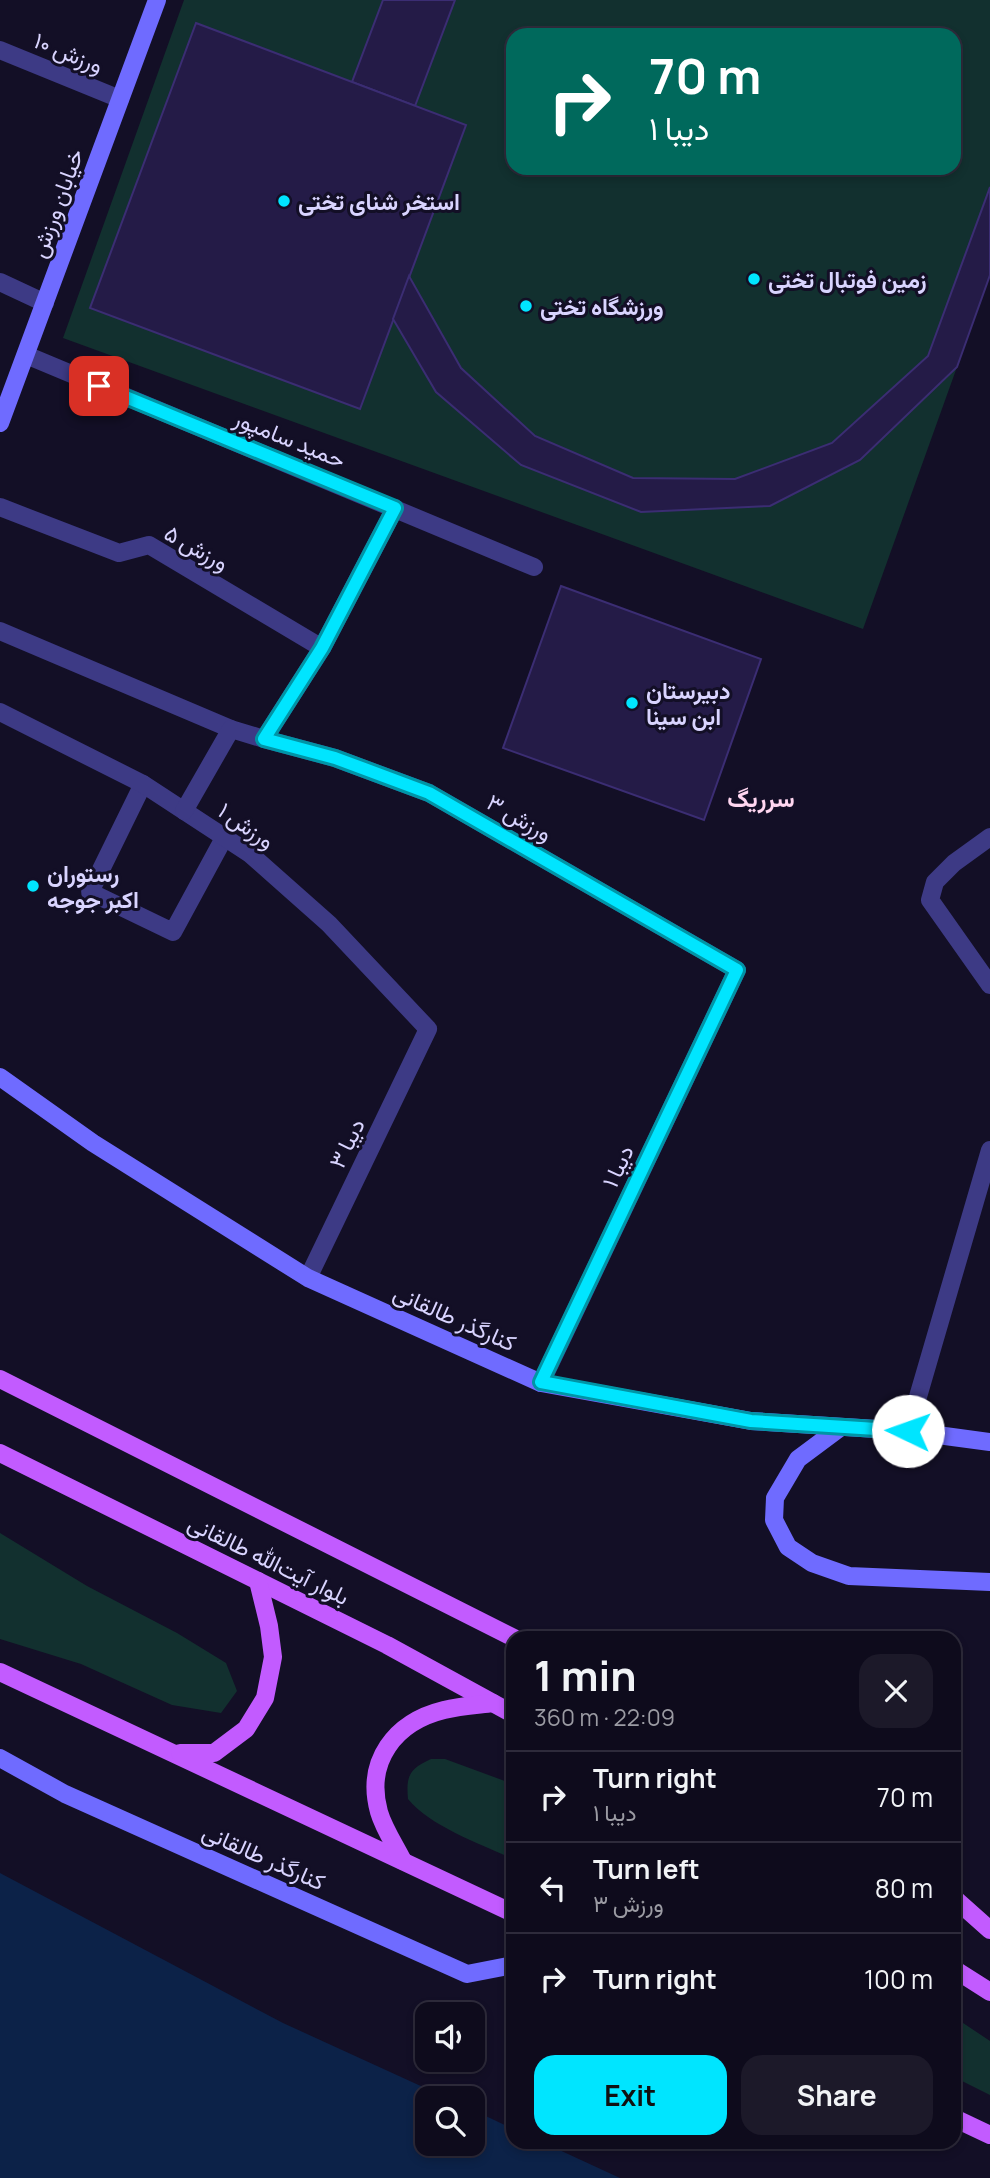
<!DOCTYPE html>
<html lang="en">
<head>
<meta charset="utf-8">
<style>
	:root { --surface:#0e0b1c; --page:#1c1929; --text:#f1f3f6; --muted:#9b9ba3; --line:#2e2b3b; --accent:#00e5ff }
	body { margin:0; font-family:Manrope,Vazirmatn,sans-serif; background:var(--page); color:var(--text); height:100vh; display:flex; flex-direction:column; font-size:26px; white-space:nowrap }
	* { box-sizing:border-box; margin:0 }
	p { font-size:23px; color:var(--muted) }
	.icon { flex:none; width:38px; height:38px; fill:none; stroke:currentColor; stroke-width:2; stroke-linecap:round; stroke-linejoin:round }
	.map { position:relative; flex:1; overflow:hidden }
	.side { position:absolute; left:506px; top:1631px; width:455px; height:518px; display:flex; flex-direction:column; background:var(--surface); border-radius:21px; box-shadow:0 4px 10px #0003,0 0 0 2px var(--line) }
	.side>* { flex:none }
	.banner { position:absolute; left:506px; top:28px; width:455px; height:147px; border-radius:21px; box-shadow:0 4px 10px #0003,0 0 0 2px var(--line); background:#00695c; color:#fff; overflow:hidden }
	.buttons { position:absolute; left:415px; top:2002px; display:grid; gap:14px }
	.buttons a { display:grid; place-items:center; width:70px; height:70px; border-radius:14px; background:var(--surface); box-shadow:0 4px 10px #0003,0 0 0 2px var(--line); font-size:35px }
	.pin { position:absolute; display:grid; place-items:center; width:60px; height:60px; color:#fff; margin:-30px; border-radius:14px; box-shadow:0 4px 10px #0006 }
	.me { position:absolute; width:77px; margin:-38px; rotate:273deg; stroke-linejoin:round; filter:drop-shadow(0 0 5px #0008) }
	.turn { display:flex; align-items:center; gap:24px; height:147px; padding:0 28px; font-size:32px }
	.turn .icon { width:91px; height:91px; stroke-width:2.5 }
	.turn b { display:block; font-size:49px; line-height:60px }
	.round { display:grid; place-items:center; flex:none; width:74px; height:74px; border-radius:21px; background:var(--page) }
	.overview { display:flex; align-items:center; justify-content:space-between; height:119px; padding:0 28px }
	h1 { font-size:42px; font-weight:700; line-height:52px }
	.button { display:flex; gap:14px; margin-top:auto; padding:14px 28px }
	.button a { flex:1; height:80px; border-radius:21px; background:var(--accent); color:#111; font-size:28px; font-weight:700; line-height:80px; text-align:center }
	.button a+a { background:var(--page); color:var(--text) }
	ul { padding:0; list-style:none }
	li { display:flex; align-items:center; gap:21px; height:91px; padding:0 28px; border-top:2px solid var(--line) }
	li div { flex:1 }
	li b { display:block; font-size:26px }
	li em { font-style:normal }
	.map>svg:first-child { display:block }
	.green { fill:#12302f; fill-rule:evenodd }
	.water { fill:#0c2248 }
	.building { fill:#241b47; stroke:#3b2d73; stroke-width:2 }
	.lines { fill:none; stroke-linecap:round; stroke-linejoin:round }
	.lane { stroke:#3d3a85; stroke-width:18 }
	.street { stroke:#3d3a85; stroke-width:18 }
	.secondary { stroke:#6f6bff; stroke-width:18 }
	.primary { stroke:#c25bff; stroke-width:18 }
	.route-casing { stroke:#0095a6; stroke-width:18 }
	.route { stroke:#00e5ff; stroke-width:12 }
	.poi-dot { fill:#00e5ff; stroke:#130f26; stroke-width:2.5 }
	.labels { text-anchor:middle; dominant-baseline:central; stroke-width:6; stroke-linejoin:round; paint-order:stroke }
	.street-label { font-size:23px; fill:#d9d4ff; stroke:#130f26 }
	.poi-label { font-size:23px; font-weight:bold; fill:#d9d4ff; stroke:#130f26; text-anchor:start }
	.neighbourhood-label { font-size:24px; font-weight:bold; fill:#ffd6f0; stroke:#130f26 }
</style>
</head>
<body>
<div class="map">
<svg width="990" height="2178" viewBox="0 0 990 2178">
	<rect width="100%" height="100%" fill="#130f26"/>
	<g class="green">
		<path d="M184 0H990V275L863 629 63 338ZM513 35H954V168H513Z"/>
		<path d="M0 1533 87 1586 177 1633 226 1663 237 1691 221 1713 172 1705 81 1664 0 1639Z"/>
		<path d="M431 1759H445L513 1784V1859C481 1844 431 1827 408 1799 406 1776 409 1769 431 1759Z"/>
		<path d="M954 2017 990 2041V2095L954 2077Z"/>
	</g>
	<path class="water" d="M0 1873 283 2023 447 2098H427V2144H472L473 2110 513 2129V2142H542L620 2178H0Z"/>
	<g class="building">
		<path d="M383 0H455L415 106 352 82Z"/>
		<path d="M196 23 466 125 360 409 90 308Z"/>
		<path d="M990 187V275L957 367 860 460 770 506 641 512 521 465 436 392 393 319 409 276 461 368 535 436 633 478 735 479 832 443 928 356Z"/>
		<path d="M561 586 761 659 704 820 503 748Z"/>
	</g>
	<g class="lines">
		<g class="lane">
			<path d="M143 784 90 892 173 932 224 838"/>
			<path d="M990 837 954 863 935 882 930 900 990 985"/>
			<path d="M908 1431 990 1150"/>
		</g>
		<g class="street">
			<path d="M0 50 120 99"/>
			<path d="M0 282 45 303"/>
			<path d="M26 355 534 567"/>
			<path d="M0 507 119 553 149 545 322 648"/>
			<path d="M0 631 231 729"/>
			<path d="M0 712 143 784 250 854 329 924 428 1029 308 1278"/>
			<path d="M264 739 335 758 429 793 737 970 541 1383"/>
			<path d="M184 811 231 729 264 739 322 648 395 508"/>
		</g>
		<g class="secondary">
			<path d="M0 423 157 0"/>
			<path d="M0 1077 93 1143 308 1278 541 1383 751 1421 908 1431 990 1442"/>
			<path d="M841 1427 798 1459 775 1498 774 1520 788 1547 812 1563 849 1576 990 1582"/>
			<path d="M0 1758 65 1794 467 1974 513 1965"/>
		</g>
		<g class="primary">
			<path d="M0 1379 514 1638"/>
			<path d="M0 1453 387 1645 513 1714"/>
			<path d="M0 1672 513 1913"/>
			<path d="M180 1753H214L246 1729 265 1698 273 1657 269 1626 258 1581"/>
			<path d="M403 1861C395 1845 384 1829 379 1812 365 1761 395 1722 444 1710 460 1706 477 1705 493 1703"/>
			<path d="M954 1898 990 1930"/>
			<path d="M954 1969 990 1992"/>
			<path d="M954 2118 990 2135"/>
		</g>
	</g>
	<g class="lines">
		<defs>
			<path id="route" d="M99 386 395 508 322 648 264 739 335 758 429 793 737 970 541 1382 751 1421 908 1431"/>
		</defs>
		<use href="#route" class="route-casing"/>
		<use href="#route" class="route"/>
	</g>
	<g class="poi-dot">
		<circle cx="284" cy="201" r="7"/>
		<circle cx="754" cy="279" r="7"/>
		<circle cx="526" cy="306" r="7"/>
		<circle cx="632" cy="703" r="7"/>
		<circle cx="33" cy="886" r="7"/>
	</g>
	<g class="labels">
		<g class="street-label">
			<text transform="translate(69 52) rotate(22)">ورزش ۱۰</text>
			<text transform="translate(56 203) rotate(-70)">خیابان ورزش</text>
			<text transform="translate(290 438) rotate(22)">حمید سامپور</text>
			<text transform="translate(197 547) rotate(29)">ورزش ۵</text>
			<text transform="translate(520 817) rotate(30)">ورزش ۳</text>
			<text transform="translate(247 825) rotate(35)">ورزش ۱</text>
			<text transform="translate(346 1143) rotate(-64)">دیبا ۳</text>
			<text transform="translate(617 1166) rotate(-65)">دیبا ۱</text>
			<text transform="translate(455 1317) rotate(24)">کنارگذر طالقانی</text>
			<text transform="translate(269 1559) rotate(26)">بلوار آیت‌الله طالقانی</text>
			<text transform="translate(264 1856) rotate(24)">کنارگذر طالقانی</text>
		</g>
		<g class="poi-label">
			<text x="298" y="201">استخر شنای تختی</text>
			<text x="768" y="279">زمین فوتبال تختی</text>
			<text x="540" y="306">ورزشگاه تختی</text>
			<text x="646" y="690">دبیرستان<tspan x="646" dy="26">ابن سینا</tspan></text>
			<text x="47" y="873">رستوران<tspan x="47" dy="26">اکبر جوجه</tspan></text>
		</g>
		<g class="neighbourhood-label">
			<text x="761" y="797">سرریگ</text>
		</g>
	</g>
</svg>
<div class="buttons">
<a><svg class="icon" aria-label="sound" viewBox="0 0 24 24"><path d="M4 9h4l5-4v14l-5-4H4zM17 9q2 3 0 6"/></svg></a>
<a><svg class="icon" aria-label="search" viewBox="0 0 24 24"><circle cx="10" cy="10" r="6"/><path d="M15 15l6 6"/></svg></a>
</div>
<div class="pin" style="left:99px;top:386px;background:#d93025"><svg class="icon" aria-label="arrive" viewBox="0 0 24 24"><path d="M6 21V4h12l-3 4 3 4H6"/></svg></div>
<svg class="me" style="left:908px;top:1431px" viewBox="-20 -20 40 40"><circle r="19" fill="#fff"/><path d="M0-13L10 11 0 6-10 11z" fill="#00e5ff"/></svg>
<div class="banner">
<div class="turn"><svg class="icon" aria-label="right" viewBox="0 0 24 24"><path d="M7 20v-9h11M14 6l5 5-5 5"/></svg><div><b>70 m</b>دیبا ۱</div></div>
</div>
<section class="side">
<div class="overview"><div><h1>1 min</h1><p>360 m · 22:09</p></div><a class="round"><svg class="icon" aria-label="close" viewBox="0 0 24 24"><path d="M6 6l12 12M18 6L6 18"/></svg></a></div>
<ul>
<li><svg class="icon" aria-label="right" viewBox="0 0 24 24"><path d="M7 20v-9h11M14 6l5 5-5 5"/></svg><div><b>Turn right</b><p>دیبا ۱</p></div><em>70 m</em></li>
<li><svg class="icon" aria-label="left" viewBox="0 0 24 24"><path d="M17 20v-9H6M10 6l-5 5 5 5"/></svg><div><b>Turn left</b><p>ورزش ۳</p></div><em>80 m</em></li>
<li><svg class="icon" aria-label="right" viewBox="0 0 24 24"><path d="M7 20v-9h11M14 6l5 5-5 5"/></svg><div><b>Turn right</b></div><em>100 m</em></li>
</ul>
<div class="button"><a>Exit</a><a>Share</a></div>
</section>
</div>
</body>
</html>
